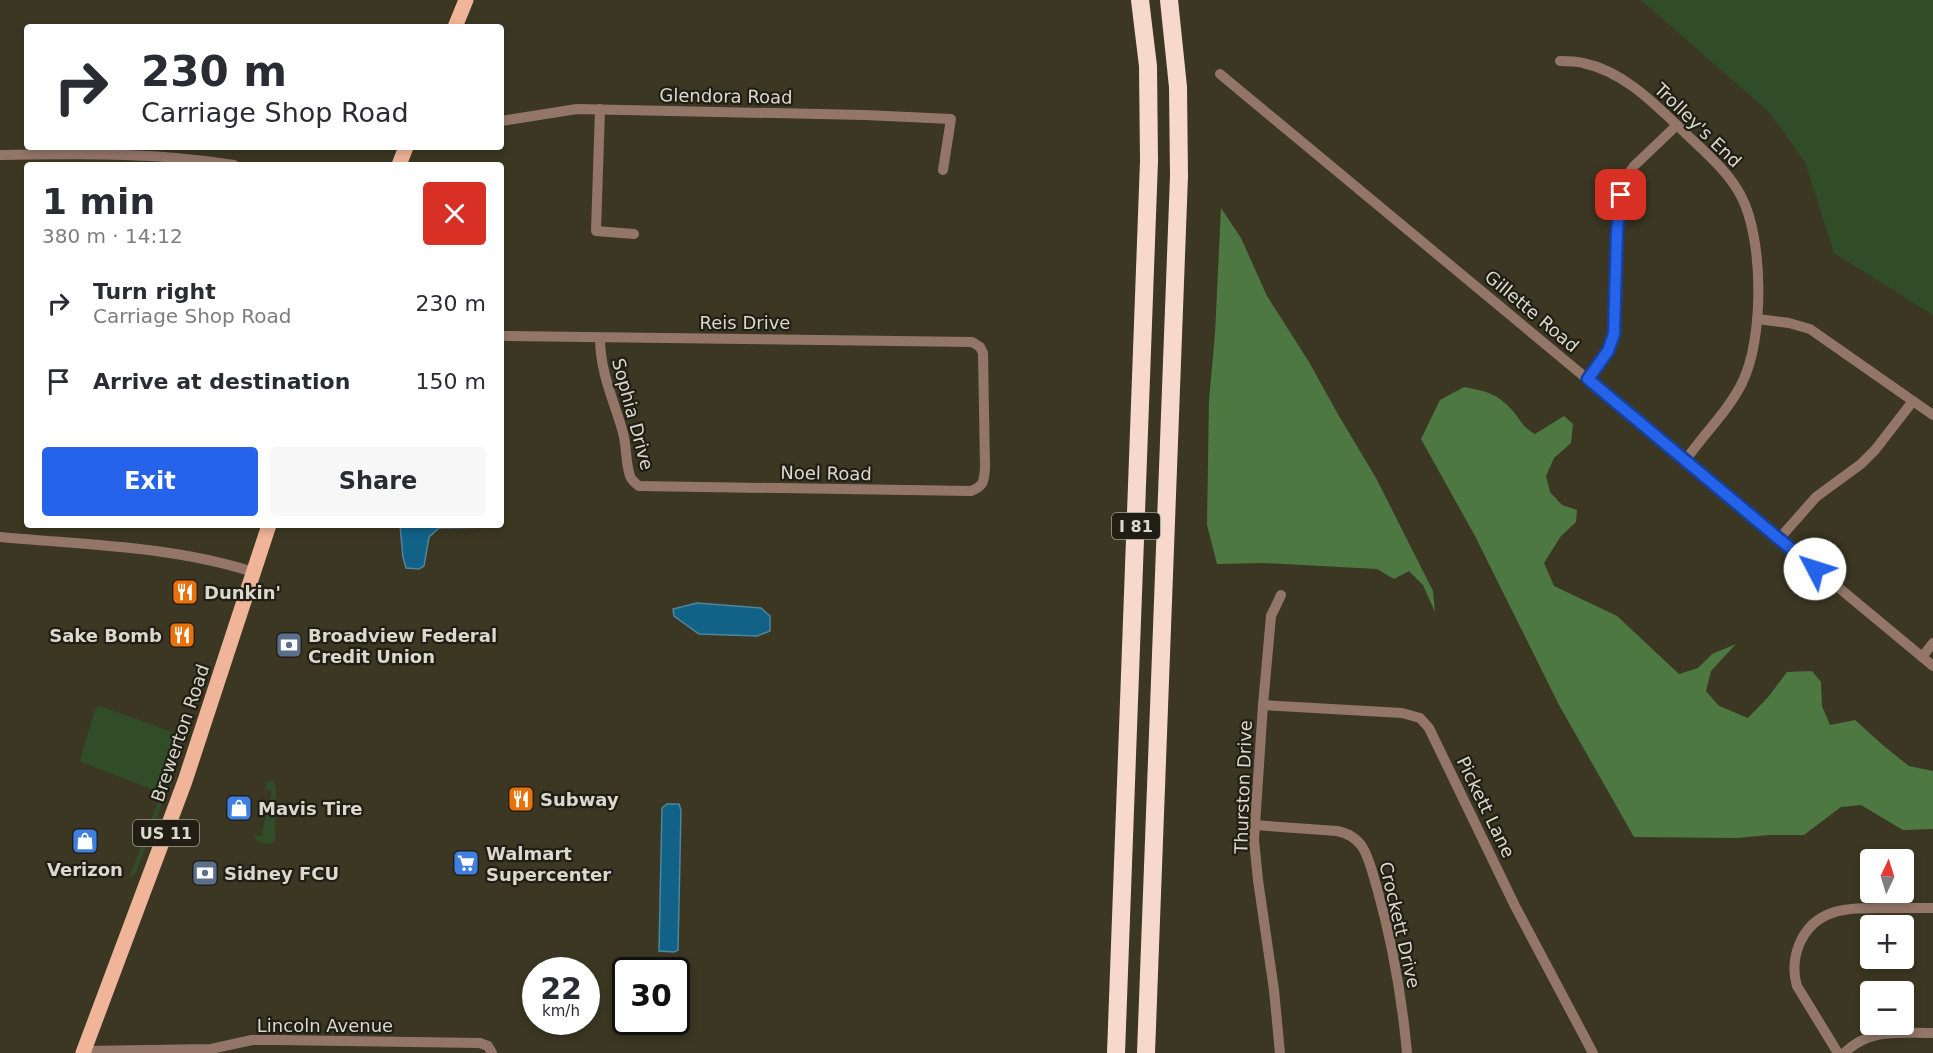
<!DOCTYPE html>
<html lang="en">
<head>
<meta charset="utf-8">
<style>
	:root { --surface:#fff; --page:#f7f7f7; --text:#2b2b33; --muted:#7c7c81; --accent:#2563eb }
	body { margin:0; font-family:"DejaVu Sans",sans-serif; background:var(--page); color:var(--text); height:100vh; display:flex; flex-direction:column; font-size:22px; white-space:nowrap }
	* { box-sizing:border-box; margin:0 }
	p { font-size:20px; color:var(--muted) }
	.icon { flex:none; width:33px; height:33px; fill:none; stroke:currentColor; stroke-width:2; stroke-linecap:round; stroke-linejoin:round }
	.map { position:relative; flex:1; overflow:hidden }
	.details { position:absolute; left:24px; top:162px; width:480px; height:366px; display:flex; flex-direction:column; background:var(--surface); border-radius:6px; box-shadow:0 3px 9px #0003 }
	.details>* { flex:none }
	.top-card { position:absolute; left:24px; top:24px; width:480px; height:126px; border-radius:6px; box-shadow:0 3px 9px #0003; background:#fff; color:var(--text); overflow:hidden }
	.needle { width:39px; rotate:4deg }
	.controls { position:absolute; left:1860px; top:849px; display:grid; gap:12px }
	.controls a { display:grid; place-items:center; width:54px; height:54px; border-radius:6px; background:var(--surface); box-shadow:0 3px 9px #0003; font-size:30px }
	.speed { position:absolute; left:522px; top:957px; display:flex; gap:12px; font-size:30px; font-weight:700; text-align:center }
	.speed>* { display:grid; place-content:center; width:78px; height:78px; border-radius:50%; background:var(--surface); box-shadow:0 3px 9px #0003; line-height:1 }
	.speed small { font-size:15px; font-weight:400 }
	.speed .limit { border:3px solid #111; border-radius:9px; background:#fff; color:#111 }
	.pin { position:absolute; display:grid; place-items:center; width:51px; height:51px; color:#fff; margin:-26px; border-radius:12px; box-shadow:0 3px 9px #0006 }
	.me { position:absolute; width:66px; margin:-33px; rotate:310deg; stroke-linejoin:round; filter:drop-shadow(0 0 4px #0008) }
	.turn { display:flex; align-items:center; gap:21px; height:126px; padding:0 18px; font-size:27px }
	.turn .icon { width:78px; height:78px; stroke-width:2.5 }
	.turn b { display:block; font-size:42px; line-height:51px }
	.round { display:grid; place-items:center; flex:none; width:63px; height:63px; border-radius:6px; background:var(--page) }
	.overview { display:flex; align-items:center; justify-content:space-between; height:102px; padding:0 18px }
	h1 { font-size:36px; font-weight:600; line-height:45px }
	.action { display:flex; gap:12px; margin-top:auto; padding:12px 18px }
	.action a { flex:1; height:69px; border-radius:6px; background:var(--accent); color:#fff; font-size:24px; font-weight:600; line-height:69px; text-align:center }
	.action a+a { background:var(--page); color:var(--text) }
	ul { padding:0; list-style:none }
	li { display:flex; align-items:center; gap:18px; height:78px; padding:0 18px }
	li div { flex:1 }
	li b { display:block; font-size:22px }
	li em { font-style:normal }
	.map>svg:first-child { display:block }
	.green { fill:#314d28 }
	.forest { fill:#4e7842 }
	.water { fill:#126288; stroke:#4e869d; stroke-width:1.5 }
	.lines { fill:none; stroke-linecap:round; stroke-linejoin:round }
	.minor { stroke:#937668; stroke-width:10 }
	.primary { stroke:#f0b598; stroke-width:15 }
	.motorway { stroke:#f6d9cb; stroke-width:18 }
	.route-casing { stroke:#184099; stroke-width:15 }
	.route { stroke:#2563eb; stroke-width:10 }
	.labels { text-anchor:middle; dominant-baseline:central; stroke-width:4.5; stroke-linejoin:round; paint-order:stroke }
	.shield { fill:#201e15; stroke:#a3a196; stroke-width:1.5 }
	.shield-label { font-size:16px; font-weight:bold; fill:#dbd9cd }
	.street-label { font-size:18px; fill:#dbd9cd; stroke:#201e15 }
	.poi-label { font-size:18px; font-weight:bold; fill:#dbd9cd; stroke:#201e15; text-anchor:start }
</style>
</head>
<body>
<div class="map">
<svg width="1933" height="1053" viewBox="0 0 1933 1053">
	<rect width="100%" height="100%" fill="#3b3722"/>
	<g class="green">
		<path d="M1641 0H1933V315L1834 253 1805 162 1769 112Z"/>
		<path d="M100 706 175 733 159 792 81 762 80 760 95 710Z"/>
		<path d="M185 734 174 771 141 859 135 874 129 879 155 810 178 736Z"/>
		<path d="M268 781H273L276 787 275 841 271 844C263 844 257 844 254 835L261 836 272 791 265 789Z"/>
	</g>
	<g class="forest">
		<path d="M1221 208 1241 238 1267 296 1309 362 1339 416 1376 478 1433 591 1435 612 1423 585 1409 571 1394 579 1377 569 1264 563 1217 564 1207 525 1209 400 1215 334Z"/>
		<path d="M1464 387C1485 391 1497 393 1512 410 1521 420 1522 427 1535 434L1564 416 1573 424 1571 443 1554 458 1546 476 1550 492 1562 505 1577 510 1576 522 1561 536 1544 563 1554 586 1617 616 1679 674 1698 668 1712 654 1736 644 1711 671 1706 691 1719 706 1748 718 1769 696 1787 672 1812 671 1821 682 1822 706 1830 725 1855 720 1885 747 1909 766 1933 771V829L1903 830 1861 805 1841 807 1804 835H1769L1737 838 1634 837 1559 705 1475 536 1421 439 1440 400Z"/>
	</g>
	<g class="water">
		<path d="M400 525H500L499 527 439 528 429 537 424 566 419 569 406 568 403 557Z"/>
		<path d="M697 603 761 608 770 616V631L757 636 699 634 674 616 673 609Z"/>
		<path d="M667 804H679L681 810 678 950 674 952 659 951 662 808Z"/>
	</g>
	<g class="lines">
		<g class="minor">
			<path d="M1560 61C1567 61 1575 61 1583 63 1622 71 1652 101 1680 128 1701 149 1727 169 1741 196 1764 239 1764 340 1742 383 1729 410 1702 436 1685 461"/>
			<path d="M1220 74 1933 666"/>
			<path d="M600 109 596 231 634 234"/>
			<path d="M501 121 577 109 865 115 951 119 943 170"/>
			<path d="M0 155C79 154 156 152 234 165"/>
			<path d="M1757 319 1789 323 1810 329 1933 415"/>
			<path d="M501 336 972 342 980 347 983 353 985 468C984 481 984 486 971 491L639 486C635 483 632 481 630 476 625 461 627 444 622 429 613 399 600 371 600 338"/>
			<path d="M1588 379 1608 351 1614 334 1617 231 1621 195 1627 176 1634 166 1677 125"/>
			<path d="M0 537C85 545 172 546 253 572"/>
			<path d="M1779 539 1816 497 1861 464 1875 450 1913 401"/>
			<path d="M1922 657 1933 643"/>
			<path d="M1263 705 1402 713 1420 718 1429 728 1515 906 1593 1053"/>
			<path d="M1254 825 1337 831C1347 833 1357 838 1363 848 1370 860 1373 875 1377 888 1392 941 1402 998 1407 1053"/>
			<path d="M84 1051 211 1049 252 1040H278L480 1043 488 1046 492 1053"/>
			<path d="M1280 1053 1274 990 1258 880 1254 840 1263 705 1271 616 1281 595"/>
			<path d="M1838 1053 1797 986C1793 973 1794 958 1799 945 1814 908 1847 908 1882 908 1899 908 1916 908 1933 908"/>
			<path d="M1844 1053C1870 1028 1899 1033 1933 1033"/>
		</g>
		<g class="primary">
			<path d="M455 27 466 0"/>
			<path d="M399 165 406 147"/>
			<path d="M83 1053 185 781 269 525"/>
		</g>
		<g class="motorway">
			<path d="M1116 1053 1149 161 1148 66 1140 0"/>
			<path d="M1146 1053 1179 176 1178 87 1169 0"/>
		</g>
	</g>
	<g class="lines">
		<defs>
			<path id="route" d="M1621 195 1617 231 1614 334 1608 351 1588 379 1815 569"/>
		</defs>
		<use href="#route" class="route-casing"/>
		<use href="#route" class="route"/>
	</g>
	<defs>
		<symbol id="restaurant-square" viewBox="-11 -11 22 22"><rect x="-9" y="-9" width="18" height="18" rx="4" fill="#e8710a" stroke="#201e15"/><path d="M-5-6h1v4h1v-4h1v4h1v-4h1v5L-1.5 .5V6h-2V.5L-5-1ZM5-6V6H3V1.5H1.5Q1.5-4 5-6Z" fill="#fff"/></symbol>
		<symbol id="bank-square" viewBox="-11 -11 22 22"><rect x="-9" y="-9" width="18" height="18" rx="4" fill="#5c6f8a" stroke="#201e15"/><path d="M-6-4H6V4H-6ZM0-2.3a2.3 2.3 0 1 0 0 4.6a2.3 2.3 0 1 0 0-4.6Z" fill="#fff"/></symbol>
		<symbol id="shop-square" viewBox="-11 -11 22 22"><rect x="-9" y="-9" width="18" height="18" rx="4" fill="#3f7fe0" stroke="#201e15"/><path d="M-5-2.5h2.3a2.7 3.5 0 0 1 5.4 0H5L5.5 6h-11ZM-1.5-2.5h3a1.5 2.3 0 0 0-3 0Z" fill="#fff"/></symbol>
		<symbol id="supermarket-square" viewBox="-11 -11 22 22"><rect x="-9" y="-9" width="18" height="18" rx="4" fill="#3f7fe0" stroke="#201e15"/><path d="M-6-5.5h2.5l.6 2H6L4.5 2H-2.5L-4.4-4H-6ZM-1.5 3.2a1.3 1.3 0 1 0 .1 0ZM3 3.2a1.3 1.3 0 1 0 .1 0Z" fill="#fff"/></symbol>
	</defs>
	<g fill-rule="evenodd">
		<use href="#restaurant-square" x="170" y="577" width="30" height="30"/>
		<use href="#restaurant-square" x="167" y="620" width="30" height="30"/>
		<use href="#bank-square" x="274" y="630" width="30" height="30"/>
		<use href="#restaurant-square" x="506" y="784" width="30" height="30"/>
		<use href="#shop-square" x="224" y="793" width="30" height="30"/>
		<use href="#shop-square" x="70" y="826" width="30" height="30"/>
		<use href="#supermarket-square" x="451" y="848" width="30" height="30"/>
		<use href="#bank-square" x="190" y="858" width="30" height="30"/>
	</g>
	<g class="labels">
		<g class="shield">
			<rect x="1112" y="513" width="48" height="26" rx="4.5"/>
			<rect x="133" y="820" width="66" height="26" rx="4.5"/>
		</g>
		<g class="shield-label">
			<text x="1136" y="526">I 81</text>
			<text x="166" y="833">US 11</text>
		</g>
		<g class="street-label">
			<text transform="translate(726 96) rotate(1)">Glendora Road</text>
			<text transform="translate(1698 125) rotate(44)">Trolley's End</text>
			<text transform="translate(1532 311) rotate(40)">Gillette Road</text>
			<text x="745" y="322">Reis Drive</text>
			<text transform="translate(633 414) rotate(75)">Sophia Drive</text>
			<text transform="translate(826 473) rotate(1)">Noel Road</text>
			<text transform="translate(180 733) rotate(-71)">Brewerton Road</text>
			<text transform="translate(1243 787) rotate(-88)">Thurston Drive</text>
			<text transform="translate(1486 807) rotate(64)">Pickett Lane</text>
			<text transform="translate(1400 925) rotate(77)">Crockett Drive</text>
			<text x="325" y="1025">Lincoln Avenue</text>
		</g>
		<g class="poi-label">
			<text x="204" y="592">Dunkin'</text>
			<text x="162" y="635" text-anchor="end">Sake Bomb</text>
			<text x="308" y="635">Broadview Federal<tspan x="308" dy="21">Credit Union</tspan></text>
			<text x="540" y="799">Subway</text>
			<text x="258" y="808">Mavis Tire</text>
			<text x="486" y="853">Walmart<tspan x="486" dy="21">Supercenter</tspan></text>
			<text x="85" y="869" text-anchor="middle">Verizon</text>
			<text x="224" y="873">Sidney FCU</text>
		</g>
	</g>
</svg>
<div class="controls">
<a><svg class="needle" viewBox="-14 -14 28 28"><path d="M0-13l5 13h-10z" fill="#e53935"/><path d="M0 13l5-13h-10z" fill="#7c7c81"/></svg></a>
<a>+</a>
<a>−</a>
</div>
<div class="speed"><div>22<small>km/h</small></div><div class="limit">30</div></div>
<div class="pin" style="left:1621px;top:195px;background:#d93025"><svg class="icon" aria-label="arrive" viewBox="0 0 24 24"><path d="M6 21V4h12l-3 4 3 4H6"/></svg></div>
<svg class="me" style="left:1815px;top:569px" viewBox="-20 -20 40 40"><circle r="19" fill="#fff"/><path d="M0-13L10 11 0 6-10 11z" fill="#2563eb"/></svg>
<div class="top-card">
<div class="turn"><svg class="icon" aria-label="right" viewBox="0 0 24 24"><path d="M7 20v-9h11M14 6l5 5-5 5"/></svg><div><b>230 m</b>Carriage Shop Road</div></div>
</div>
<section class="details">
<div class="overview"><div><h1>1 min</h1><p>380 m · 14:12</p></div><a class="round" style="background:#d93025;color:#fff"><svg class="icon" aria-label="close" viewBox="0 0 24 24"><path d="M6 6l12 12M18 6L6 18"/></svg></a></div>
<ul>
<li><svg class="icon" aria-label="right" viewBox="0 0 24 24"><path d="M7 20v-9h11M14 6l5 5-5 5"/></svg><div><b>Turn right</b><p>Carriage Shop Road</p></div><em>230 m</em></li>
<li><svg class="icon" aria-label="arrive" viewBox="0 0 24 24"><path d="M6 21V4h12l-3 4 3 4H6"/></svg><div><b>Arrive at destination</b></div><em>150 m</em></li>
</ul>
<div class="action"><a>Exit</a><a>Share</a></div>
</section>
</div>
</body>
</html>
